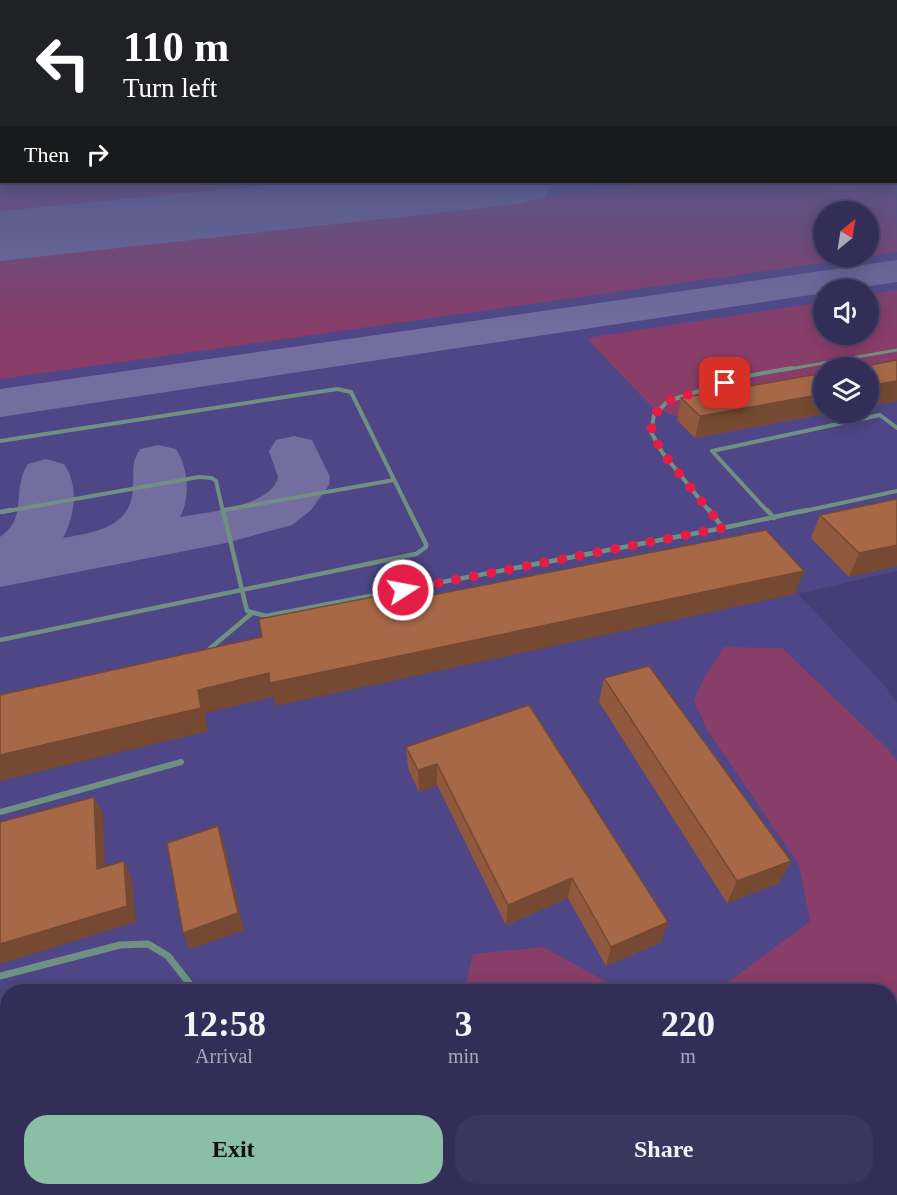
<!DOCTYPE html>
<html lang="en">
<head>
<meta charset="utf-8">
<style>
	:root { --surface:#332e58; --page:#3b365e; --text:#f1f3f6; --muted:#a9a8ba; --line:#4e4a6e; --accent:#8abfa5 }
	body { margin:0; font-family:"Times New Roman",serif; background:var(--page); color:var(--text); height:100vh; display:flex; flex-direction:column; font-size:22px; white-space:nowrap }
	* { box-sizing:border-box; margin:0 }
	p { font-size:20px; color:var(--muted) }
	.icon { flex:none; width:33px; height:33px; fill:none; stroke:currentColor; stroke-width:2; stroke-linecap:round; stroke-linejoin:round }
	.map { position:relative; flex:1; overflow:hidden }
	.side { position:absolute; left:0px; top:984px; width:897px; height:212px; display:flex; flex-direction:column; background:var(--surface); border-radius:24px 24px 0 0; box-shadow:0 3px 15px #0003,0 0 0 2px var(--line) }
	.side>* { flex:none }
	.hud { position:absolute; left:0px; top:0px; width:897px; height:183px; box-shadow:0 3px 15px #0003,0 0 0 2px var(--line); background:#202124; color:#fff; overflow:hidden }
	.needle { width:39px; rotate:30deg }
	.controls { position:absolute; left:813px; top:201px; display:grid; gap:12px }
	.controls a { display:grid; place-items:center; width:66px; height:66px; border-radius:50%; background:var(--surface); box-shadow:0 3px 15px #0003,0 0 0 2px var(--line); font-size:30px }
	.pin { position:absolute; display:grid; place-items:center; width:51px; height:51px; color:#fff; margin:-26px; border-radius:12px; box-shadow:0 3px 9px #0006 }
	.me { position:absolute; width:66px; margin:-33px; rotate:79deg; stroke-linejoin:round; filter:drop-shadow(0 0 4px #0008) }
	.turn { display:flex; align-items:center; gap:21px; height:126px; padding:0 24px; font-size:27px }
	.turn .icon { width:78px; height:78px; stroke-width:2.5 }
	.turn b { display:block; font-size:42px; line-height:51px }
	.then { display:flex; align-items:center; height:57px; padding:0 24px; background:#0003; gap:12px; font-size:22px }
	.eta { display:flex; justify-content:space-evenly; align-items:center; height:102px; text-align:center }
	.eta b { font-size:36px; font-weight:700; line-height:42px }
	.cta { display:flex; gap:12px; margin-top:auto; padding:12px 24px }
	.cta a { flex:1; height:69px; border-radius:24px; background:var(--accent); color:#111; font-size:24px; font-weight:700; line-height:69px; text-align:center }
	.cta a+a { background:var(--page); color:var(--text) }
	.map>svg:first-child { display:block }
	.built { fill:#4e4686; fill-rule:evenodd }
	.green { fill:#893d69 }
	.lines { fill:none; stroke-linecap:round; stroke-linejoin:round }
	.taxiway { fill:#736e9f; fill-rule:evenodd }
	.runway { fill:#736e9f; fill-rule:evenodd }
	.service-far4 { stroke:#6f9082; stroke-width:3 }
	.service-far3 { stroke:#6f9082; stroke-width:4 }
	.service-far2 { stroke:#6f9082; stroke-width:4.5 }
	.service-far1 { stroke:#6f9082; stroke-width:6 }
	.service { stroke:#6f9082; stroke-width:7 }
	.wall { fill:#90593e }
	.shaded-wall { fill:#754932 }
	.building { fill:#a76848; stroke:#754932; stroke-width:1.5 }
	.route { stroke:#e11d48; stroke-width:10; stroke-dasharray:0 18 }
</style>
</head>
<body>
<div class="map">
<svg width="897" height="1195" viewBox="0 0 897 1195">
	<rect width="100%" height="100%" fill="#443d76"/>
	<path class="built" d="M0 166 2 182H896L897 166V571L798 594 885 686 897 703V1195H0ZM824 212H868V256H824ZM824 290H868V334H824ZM824 368H868V412H824ZM8 992H890V1188H8Z"/>
	<g class="green">
		<path d="M0 166 2 182H359L0 217Z"/>
		<path d="M896 166 897 252 869 256 868 212H824V256L865 257 0 379V255L673 182H896Z"/>
		<path d="M897 290V373L868 368H824L823 387 675 416 652 407 589 341 592 337 823 302 824 334H868L869 295Z"/>
		<path d="M724 647 782 648 888 749 897 762V1195H614L638 1188H890V992H467L465 988 473 954 543 947 616 987 727 983 810 921 799 865 706 728 694 700 704 678Z"/>
	</g>
	<g class="lines">
		<g class="taxiway">
			<path d="M897 260V282L845 290H824V293L0 417V389Z"/>
			<path d="M294 436 312 440 330 477 329 485 311 510 292 525 226 543 0 587V537C29 517 11 489 28 464L46 459 64 464C79 485 75 516 63 538 97 532 133 527 133 485 134 469 131 463 140 449L158 445 176 449C188 467 191 497 180 517 204 513 273 506 278 477L269 451 276 440Z"/>
		</g>
		<path class="runway" d="M302 182H555L545 197 519 204 0 261V211Z"/>
		<path class="service-far4" d="M784 370 897 350"/>
		<g class="service-far3">
			<path d="M0 441 337 389 351 392 410 512"/>
			<path d="M224 510 394 480"/>
			<path d="M2 512 199 477 212 478 216 481 223 512"/>
			<path d="M710 512 662 452 651 432 654 415 668 401 747 376 792 368"/>
			<path d="M768 512 712 451 880 415 897 428"/>
			<path d="M800 512 897 491"/>
		</g>
		<g class="service-far2">
			<path d="M223 510 247 611 266 616 723 528"/>
			<path d="M709 510 723 528 807 510"/>
			<path d="M767 510 774 518"/>
			<path d="M0 512 11 510"/>
			<path d="M0 640 416 554 426 547V544L409 510"/>
			<path d="M207 651 251 614"/>
		</g>
		<path class="service-far1" d="M0 812 181 762"/>
		<g class="service">
			<path d="M0 976 120 945 148 944 168 956 189 983V992"/>
			<path d="M0 1175 8 1173"/>
		</g>
	</g>
	<g class="wall">
		<path d="M681 398 824 412H834L695 438 677 420Z"/>
		<path d="M897 499V566L849 577 811 538 820 515Z"/>
		<path d="M604 678 791 861 779 883 727 903 599 702Z"/>
		<path d="M529 705 661 942 606 966 568 898 506 925 437 785 419 792 408 768 406 747Z"/>
	</g>
	<g class="shaded-wall">
		<path d="M897 381V401L868 406V386Z"/>
		<path d="M824 394V412H834L695 438 700 416Z"/>
		<path d="M897 545V566L849 577 859 553Z"/>
		<path d="M804 571 795 594 275 706 273 697 205 713 208 731 0 781V755L198 690 269 673Z"/>
		<path d="M437 764V785L419 792 418 770Z"/>
		<path d="M94 797 103 814 106 886 97 869Z"/>
		<path d="M218 826 224 843 244 930 190 949 183 933Z"/>
		<path d="M124 861 132 879 136 922 0 964V944Z"/>
		<path d="M791 861 779 883 727 903 737 881Z"/>
		<path d="M572 878 568 898 506 925 508 905Z"/>
		<path d="M668 922 661 942 606 966 611 947Z"/>
		<path d="M8 1098V1116L0 1119V1101Z"/>
	</g>
	<g class="building">
		<path d="M897 360V381L868 386V368H856Z"/>
		<path d="M824 373V394L700 416 681 398Z"/>
		<path d="M897 499V545L859 553 820 515Z"/>
		<path d="M766 530 804 571 270 683 269 673 198 690 201 708 0 755V695L262 637 259 619 429 586 433 595Z"/>
		<path d="M649 666 791 861 737 881 604 678Z"/>
		<path d="M529 705 668 922 611 947 572 878 508 905 437 764 418 770 406 747Z"/>
		<path d="M94 797 97 869 124 861 127 906 0 944V822Z"/>
		<path d="M218 826 238 913 183 933 167 843Z"/>
		<path d="M8 1038V1098L0 1101V1041Z"/>
	</g>
	<linearGradient id="sky" x2="0" y2="1"><stop stop-color="#252241"/><stop offset="0.5" stop-color="#56578a"/><stop offset="1" stop-color="#56578a" stop-opacity="0"/></linearGradient>
	<rect width="897" height="333" fill="url(#sky)"/>
	<g class="lines">
		<path class="route" d="M403 590 723 528 662 452 651 432 654 415 668 401 725 383"/>
	</g>
</svg>
<div class="controls">
<a><svg class="needle" viewBox="-14 -14 28 28"><path d="M0-13l5 13h-10z" fill="#e53935"/><path d="M0 13l5-13h-10z" fill="#a9a8ba"/></svg></a>
<a><svg class="icon" aria-label="sound" viewBox="0 0 24 24"><path d="M4 9h4l5-4v14l-5-4H4zM17 9q2 3 0 6"/></svg></a>
<a><svg class="icon" aria-label="layers" viewBox="0 0 24 24"><path d="M12 4l9 5-9 5-9-5zM3 14l9 5 9-5"/></svg></a>
</div>
<div class="pin" style="left:725px;top:383px;background:#d93025"><svg class="icon" aria-label="arrive" viewBox="0 0 24 24"><path d="M6 21V4h12l-3 4 3 4H6"/></svg></div>
<svg class="me" style="left:403px;top:590px" viewBox="-20 -20 40 40"><circle r="17" fill="#e11d48" stroke="#fff" stroke-width="3"/><path d="M0-11L8 9 0 5-8 9z" fill="#fff"/></svg>
<div class="hud">
<div class="turn"><svg class="icon" aria-label="left" viewBox="0 0 24 24"><path d="M17 20v-9H6M10 6l-5 5 5 5"/></svg><div><b>110 m</b>Turn left</div></div>
<div class="then">Then<svg class="icon" aria-label="right" viewBox="0 0 24 24"><path d="M7 20v-9h11M14 6l5 5-5 5"/></svg></div>
</div>
<section class="side">
<div class="eta">
<div><b>12:58</b><p>Arrival</p></div>
<div><b>3</b><p>min</p></div>
<div><b>220</b><p>m</p></div>
</div>
<div class="cta"><a>Exit</a><a>Share</a></div>
</section>
</div>
</body>
</html>
